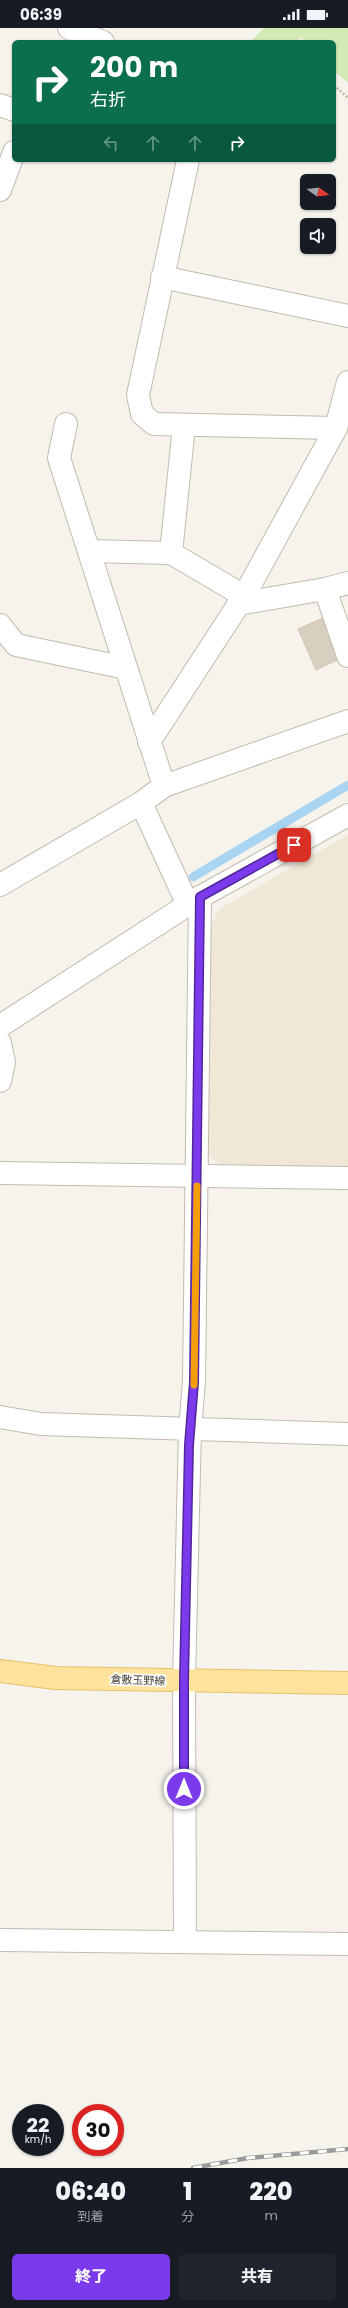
<!DOCTYPE html>
<html lang="ja">
<head>
<meta charset="utf-8">
<style>
	:root { --surface:#171b24; --page:#20242c; --text:#f1f3f6; --muted:#9ea1a6; --accent:#7c3aed }
	body { margin:0; font-family:Poppins,"Noto Sans JP",sans-serif; background:var(--page); color:var(--text); height:100vh; display:flex; flex-direction:column; font-size:15px; white-space:nowrap }
	* { box-sizing:border-box; margin:0 }
	p { font-size:13px; color:var(--muted) }
	.icon { flex:none; width:22px; height:22px; fill:none; stroke:currentColor; stroke-width:2; stroke-linecap:round; stroke-linejoin:round }
	.map { position:relative; height:2140px; overflow:hidden }
	.panel { display:flex; flex-direction:column; background:var(--surface); flex:1 }
	.panel>* { flex:none }
	.banner { position:absolute; left:12px; top:12px; width:324px; height:122px; border-radius:6px; box-shadow:0 1px 3px #0004; background:#0b6e4f; color:#fff; overflow:hidden }
	.needle { width:26px; rotate:104deg }
	.controls { position:absolute; left:300px; top:146px; display:grid; gap:8px }
	.controls a { display:grid; place-items:center; width:36px; height:36px; border-radius:6px; background:var(--surface); box-shadow:0 1px 3px #0004; font-size:20px }
	.speed { position:absolute; left:12px; top:2076px; display:flex; gap:8px; font-size:20px; font-weight:700; text-align:center }
	.speed>* { display:grid; place-content:center; width:52px; height:52px; border-radius:50%; background:var(--surface); box-shadow:0 1px 3px #0004; line-height:1 }
	.speed small { font-size:10px; font-weight:400 }
	.speed .limit { border:6px solid #d22; background:#fff; color:#111 }
	.pin { position:absolute; display:grid; place-items:center; width:34px; height:34px; color:#fff; margin:-17px; border-radius:8px; box-shadow:0 2px 6px #0006 }
	.me { position:absolute; width:44px; margin:-22px; rotate:0deg; stroke-linejoin:round; filter:drop-shadow(0 0 3px #0008) }
	.turn { display:flex; align-items:center; gap:14px; height:84px; padding:0 12px; font-size:18px }
	.turn .icon { width:52px; height:52px; stroke-width:2.5 }
	.turn b { display:block; font-size:28px; line-height:34px }
	.lanes { display:flex; align-items:center; height:38px; padding:0 12px; background:#0003; justify-content:center; gap:20px; direction:ltr }
	.lanes .off { opacity:.35 }
	.eta { display:flex; justify-content:space-evenly; align-items:center; height:68px; text-align:center }
	.eta b { font-size:24px; font-weight:800; line-height:28px }
	.button { display:flex; gap:8px; margin-top:auto; padding:8px 12px }
	.button a { flex:1; height:46px; border-radius:6px; background:var(--accent); color:#fff; font-size:16px; font-weight:800; line-height:46px; text-align:center }
	.button a+a { background:var(--page); color:var(--text) }
	.status { display:flex; justify-content:space-between; align-items:center; height:28px; padding:0 20px; background:var(--surface); direction:ltr }
	.status svg { height:11px; fill:currentColor }
	.map>svg:first-child { display:block }
	.education { fill:#efe8d6 }
	.green { fill:#d2eab5 }
	.lines { fill:none; stroke-linecap:round; stroke-linejoin:round }
	.stream { stroke:#a9d4f2; stroke-width:9 }
	.building { fill:#d8cfc1; stroke:#d3c7b4 }
	.minor-casing { stroke:#c2bbae; stroke-width:24 }
	.primary-casing { stroke:#e6c16a; stroke-width:24 }
	.path { stroke:#c4b79f; stroke-width:2.5; stroke-dasharray:2 2; stroke-linecap:butt }
	.minor { stroke:#fff; stroke-width:22 }
	.primary { stroke:#ffe39c; stroke-width:22 }
	.rail-casing { stroke:#9a9a9a; stroke-width:4.5 }
	.rail { stroke:#fff; stroke-width:3; stroke-dasharray:9; stroke-linecap:butt }
	.route-casing { stroke:#51269a; stroke-width:10 }
	.route { stroke:#7c3aed; stroke-width:7 }
	.slow { stroke:#f59e0b; stroke-width:7 }
	.labels { text-anchor:middle; dominant-baseline:central; stroke-width:3.5; stroke-linejoin:round; paint-order:stroke }
	.street-label { font-size:11px; fill:#4b4439; stroke:#fff }
</style>
</head>
<body>
<div class="status"><b>06:39</b><svg viewBox="0 0 49 12"><path d="M0 12V9h3v3zM5 12V6h3v6zM10 12V3h3v9zM15 12V0h3v12zM26 1h20v11H26zM47 4h2v5h-2z"/></svg></div>
<div class="map">
<svg width="348" height="2140" viewBox="0 0 348 2140">
	<rect width="100%" height="100%" fill="#f6f3ec"/>
	<path class="education" d="M348 807V1139L221 1138 209 1127 211 899 219 881Z"/>
	<path class="green" d="M264 0H348V55L334 43V14H306L301 9 295 14H250Z"/>
	<g class="lines">
		<path class="stream" d="M193 849 348 757"/>
	</g>
	<path class="building" d="M325 589 343 629 316 642 298 601Z"/>
	<g class="lines">
		<defs>
			<g id="minor">
				<path d="M69 0 103 14"/>
				<path d="M0 77 14 82"/>
				<path d="M188 132 138 367 142 386 154 396 336 400"/>
				<path d="M0 162 14 124"/>
				<path d="M162 249 348 288"/>
				<path d="M66 396 59 430 164 758"/>
				<path d="M89 523 171 525 244 568"/>
				<path d="M171 525 184 398"/>
				<path d="M325 561 348 628"/>
				<path d="M238 576 325 561 348 555"/>
				<path d="M0 597 16 617 126 640"/>
				<path d="M149 714 244 568 336 400 348 354"/>
				<path d="M141 775 188 877"/>
				<path d="M0 857 141 775 164 758 348 693"/>
				<path d="M0 998 200 869 348 787"/>
				<path d="M0 1015 4 1034 0 1053"/>
				<path d="M0 1145 348 1150"/>
				<path d="M0 1389 41 1396 348 1406"/>
				<path d="M0 1912 348 1916"/>
				<path d="M185 1914 184 1653 190 1401 194 1354 200 869"/>
			</g>
			<path id="primary" d="M0 1643 55 1650 348 1655"/>
		</defs>
		<use href="#minor" class="minor-casing"/>
		<use href="#primary" class="primary-casing"/>
		<path class="path" d="M334 57 348 70"/>
		<use href="#minor" class="minor"/>
		<use href="#primary" class="primary"/>
		<defs>
			<path id="rail" d="M193 2140 248 2130 348 2121"/>
		</defs>
		<use href="#rail" class="rail-casing"/>
		<use href="#rail" class="rail"/>
	</g>
	<g class="lines">
		<defs>
			<path id="route" d="M184 1761V1653L189 1417 194 1354 200 869 294 817"/>
		</defs>
		<use href="#route" class="route-casing"/>
		<use href="#route" class="route"/>
		<path class="slow" d="M194 1357 197 1158"/>
	</g>
	<g class="labels">
		<g class="street-label">
			<text transform="translate(138 1652) rotate(2)">倉敷玉野線</text>
		</g>
	</g>
</svg>
<div class="controls">
<a><svg class="needle" viewBox="-14 -14 28 28"><path d="M0-13l5 13h-10z" fill="#e53935"/><path d="M0 13l5-13h-10z" fill="#9ea1a6"/></svg></a>
<a><svg class="icon" aria-label="sound" viewBox="0 0 24 24"><path d="M4 9h4l5-4v14l-5-4H4zM17 9q2 3 0 6"/></svg></a>
</div>
<div class="speed"><div>22<small>km/h</small></div><div class="limit">30</div></div>
<div class="pin" style="left:294px;top:817px;background:#d93025"><svg class="icon" aria-label="arrive" viewBox="0 0 24 24"><path d="M6 21V4h12l-3 4 3 4H6"/></svg></div>
<svg class="me" style="left:184px;top:1761px" viewBox="-20 -20 40 40"><circle r="17" fill="#7c3aed" stroke="#fff" stroke-width="3"/><path d="M0-11L8 9 0 5-8 9z" fill="#fff"/></svg>
<div class="banner">
<div class="turn"><svg class="icon" aria-label="right" viewBox="0 0 24 24"><path d="M7 20v-9h11M14 6l5 5-5 5"/></svg><div><b>200 m</b>右折</div></div>
<div class="lanes"><svg class="icon off" aria-label="left" viewBox="0 0 24 24"><path d="M17 20v-9H6M10 6l-5 5 5 5"/></svg><svg class="icon off" aria-label="ahead" viewBox="0 0 24 24"><path d="M12 20V5M6 11l6-6 6 6"/></svg><svg class="icon off" aria-label="ahead" viewBox="0 0 24 24"><path d="M12 20V5M6 11l6-6 6 6"/></svg><svg class="icon" aria-label="right" viewBox="0 0 24 24"><path d="M7 20v-9h11M14 6l5 5-5 5"/></svg></div>
</div>
</div>
<section class="panel">
<div class="eta">
<div><b>06:40</b><p>到着</p></div>
<div><b>1</b><p>分</p></div>
<div><b>220</b><p>m</p></div>
</div>
<div class="button"><a>終了</a><a>共有</a></div>
</section>
</body>
</html>
